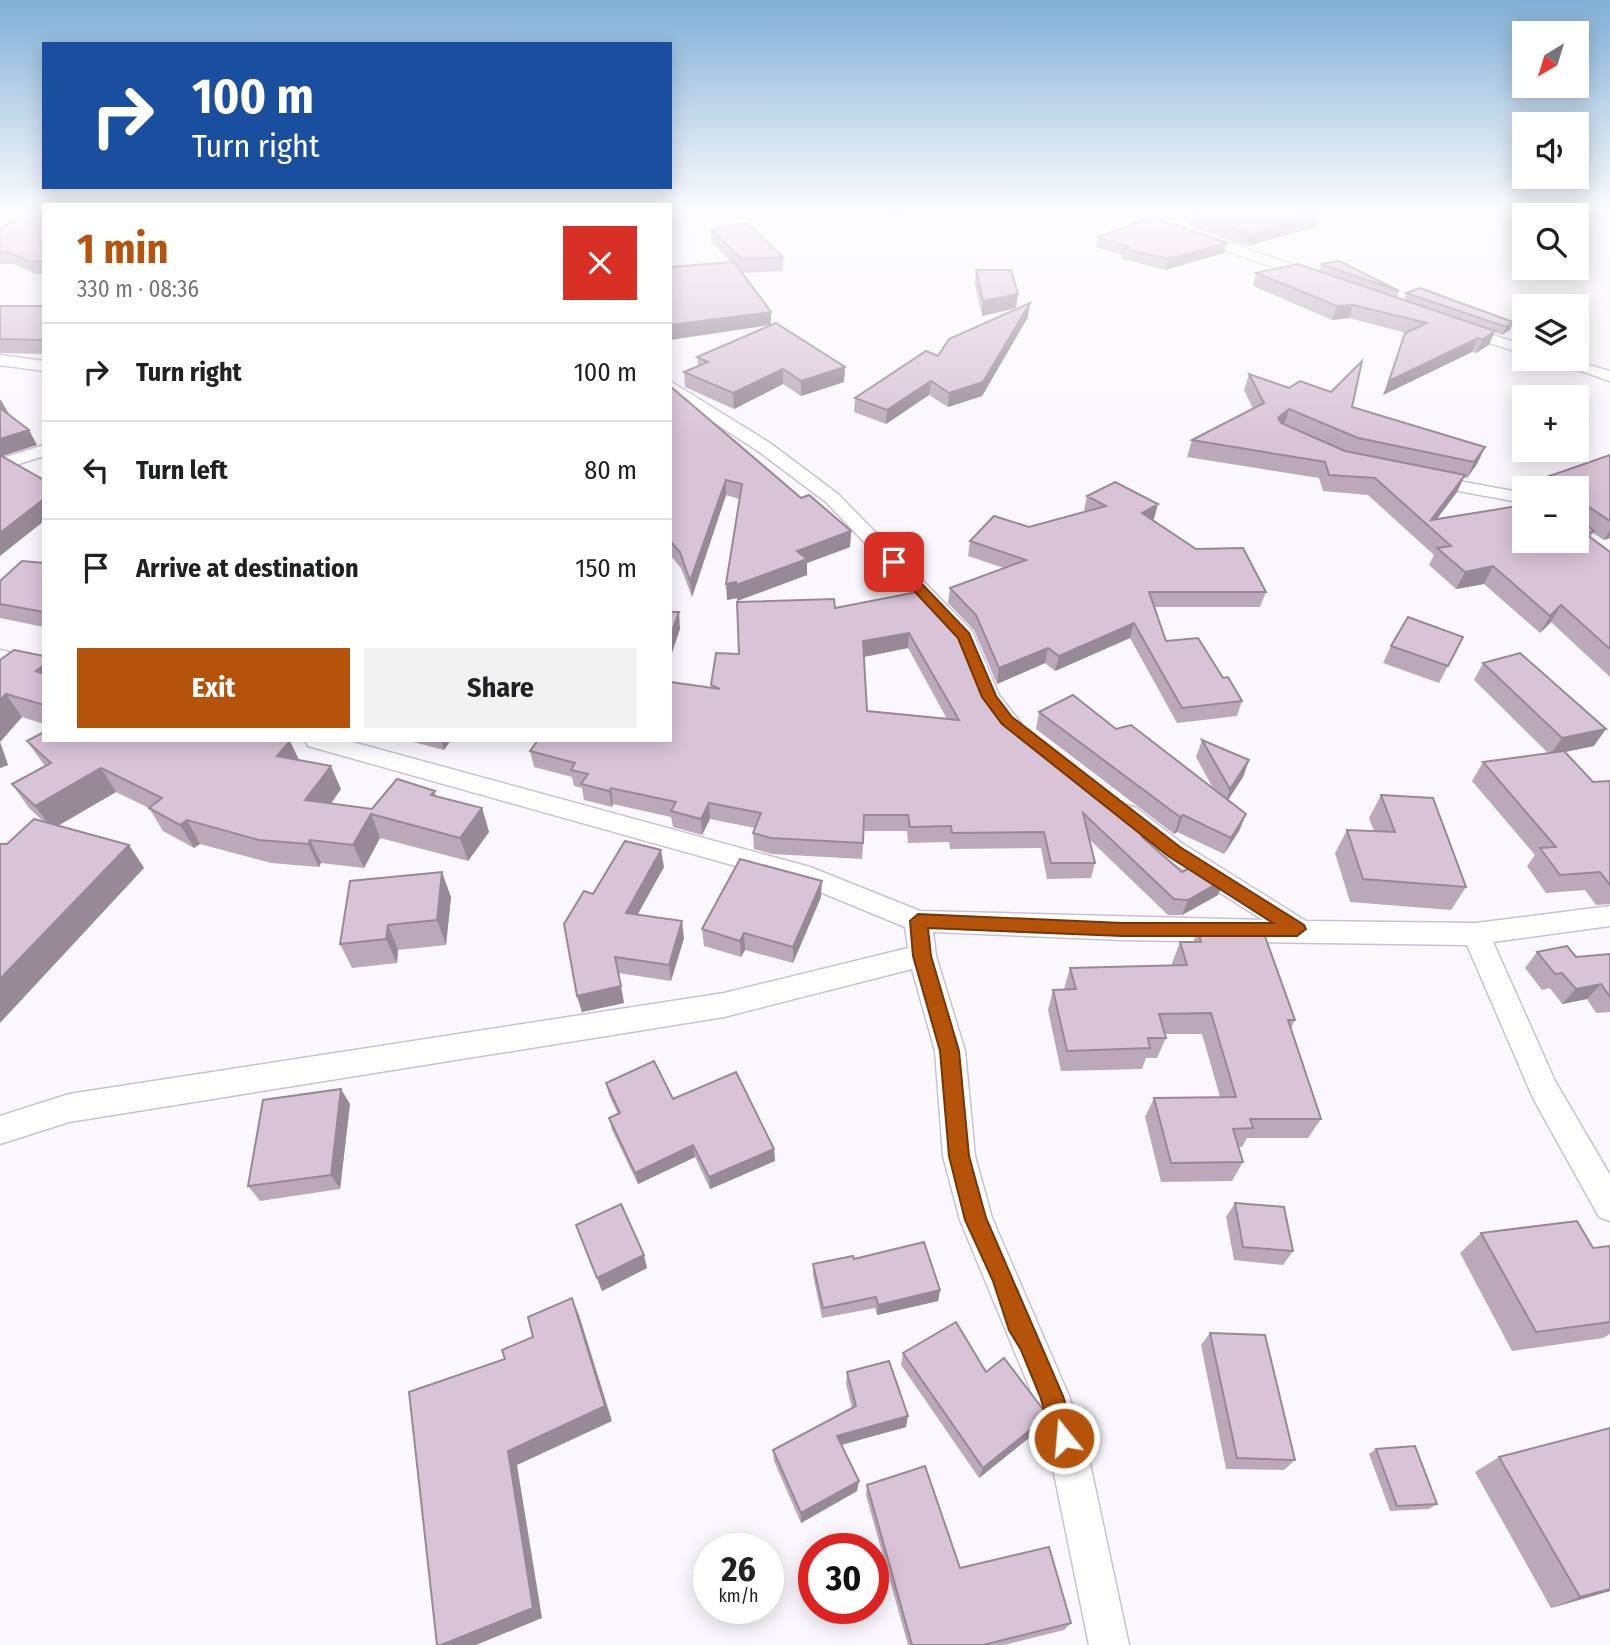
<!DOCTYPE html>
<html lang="en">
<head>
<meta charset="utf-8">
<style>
	:root { --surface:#fff; --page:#f2f2f2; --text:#202124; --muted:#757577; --line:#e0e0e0; --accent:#b45309 }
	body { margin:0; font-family:"Fira Sans Condensed",sans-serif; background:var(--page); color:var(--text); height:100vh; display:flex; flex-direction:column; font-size:26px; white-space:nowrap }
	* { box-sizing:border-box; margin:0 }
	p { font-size:23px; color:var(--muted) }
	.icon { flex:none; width:38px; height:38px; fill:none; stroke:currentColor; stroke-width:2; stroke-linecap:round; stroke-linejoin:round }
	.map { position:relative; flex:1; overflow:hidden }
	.drawer { position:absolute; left:42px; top:203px; width:630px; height:539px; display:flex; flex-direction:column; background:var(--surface); border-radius:0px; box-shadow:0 4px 18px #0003 }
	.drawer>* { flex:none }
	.banner { position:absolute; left:42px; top:42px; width:630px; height:147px; border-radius:0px; box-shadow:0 4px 18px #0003; background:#1a4fa0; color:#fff; overflow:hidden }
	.needle { width:46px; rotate:218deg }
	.tools { position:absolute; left:1512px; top:21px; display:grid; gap:14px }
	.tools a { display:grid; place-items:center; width:77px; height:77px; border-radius:0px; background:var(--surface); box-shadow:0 4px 18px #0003; font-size:35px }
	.speed { position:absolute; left:693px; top:1533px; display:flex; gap:14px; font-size:35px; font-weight:700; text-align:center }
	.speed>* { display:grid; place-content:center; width:91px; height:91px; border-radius:50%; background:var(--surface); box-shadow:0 4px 18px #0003; line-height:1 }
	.speed small { font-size:18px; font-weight:400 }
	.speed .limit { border:10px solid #d22; background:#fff; color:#111 }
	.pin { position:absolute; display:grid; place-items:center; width:60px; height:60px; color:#fff; margin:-30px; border-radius:14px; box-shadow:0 4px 10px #0006 }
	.me { position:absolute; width:77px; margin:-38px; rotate:343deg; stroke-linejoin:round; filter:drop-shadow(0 0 5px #0008) }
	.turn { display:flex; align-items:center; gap:24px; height:147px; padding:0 35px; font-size:32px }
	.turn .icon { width:91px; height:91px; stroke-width:2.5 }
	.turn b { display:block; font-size:49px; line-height:60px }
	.round { display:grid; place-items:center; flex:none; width:74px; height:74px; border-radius:0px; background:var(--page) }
	.summary { display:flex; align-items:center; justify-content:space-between; height:119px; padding:0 35px }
	h1 { font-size:42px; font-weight:700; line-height:52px; color:var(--accent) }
	.cta { display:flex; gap:14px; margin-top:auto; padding:14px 35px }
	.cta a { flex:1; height:80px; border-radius:0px; background:var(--accent); color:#fff; font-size:28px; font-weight:700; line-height:80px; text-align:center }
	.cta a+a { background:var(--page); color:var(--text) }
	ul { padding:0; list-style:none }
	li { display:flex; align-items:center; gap:21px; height:98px; padding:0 35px; border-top:2px solid var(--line) }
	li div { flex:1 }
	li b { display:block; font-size:26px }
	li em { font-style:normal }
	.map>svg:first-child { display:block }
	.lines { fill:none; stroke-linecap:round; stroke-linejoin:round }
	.minor-casing { stroke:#cbbfd7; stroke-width:3 }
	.minor { fill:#fff; fill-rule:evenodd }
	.wall { fill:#bba9b9; fill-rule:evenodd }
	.shaded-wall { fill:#988996 }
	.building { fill:#d9c4d7; stroke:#988996; stroke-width:2; fill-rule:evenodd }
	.route { fill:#b45309; stroke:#753606; stroke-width:2 }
</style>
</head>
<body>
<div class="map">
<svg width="1610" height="1645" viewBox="0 0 1610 1645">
	<rect width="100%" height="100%" fill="#fbf8fd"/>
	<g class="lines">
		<defs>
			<g id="minor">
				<path d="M1194 231 1320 274 1322 277 1310 280 1189 238 1188 235Z"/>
				<path d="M1461 325 1524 345V354L1456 332V326Z"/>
				<path d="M0 355 44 361V371L0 365Z"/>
				<path d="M1545 359H1568L1610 371V381Z"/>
				<path d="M670 381 770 443 838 494 972 631 999 695 1021 723 1018 728H1002L978 697 955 638 826 502 758 451 670 394Z"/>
				<path d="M44 445V456L0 470V459Z"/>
				<path d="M1426 475 1524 493V503L1420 484 1417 480 1420 476Z"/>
				<path d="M0 650 44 660V674L0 664Z"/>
				<path d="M305 740H345L810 867 920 911 1263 920 1165 858 1118 820 1115 814 1118 808 1127 805 1136 808 1183 844 1306 921 1476 923 1610 906V926L1493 942 1555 1081 1610 1175V1221L1599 1217 1533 1098 1467 945 1122 940 933 932 936 956 965 1051 975 1156 992 1218 1069 1396 1089 1459 1129 1645H1089L1051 1459 1033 1396 960 1220 943 1156 935 1051 912 969 724 1017 69 1122 0 1144V1116L69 1094 724 993 908 948 905 927 803 885 308 746Z"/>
			</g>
		</defs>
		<use href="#minor" class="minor-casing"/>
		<use href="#minor" class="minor"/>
	</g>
	<g class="wall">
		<path d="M44 209V274H35L14 264H0V230Z"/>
		<path d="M873 209H923L896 218Z"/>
		<path d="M1190 214 1319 215 1316 227 1247 246 1188 226Z"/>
		<path d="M711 229 783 257V271L742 273 771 312V325L731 262 711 242Z"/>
		<path d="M1098 237 1227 243 1224 253 1165 270 1122 259V255L1096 247Z"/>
		<path d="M1321 264 1399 291 1397 298 1404 300 1406 293 1420 288 1510 330 1502 335 1494 332 1489 345 1476 353 1472 352 1383 395 1400 347 1406 333 1349 318 1332 320 1253 286 1256 273 1319 271Z"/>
		<path d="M976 270 1018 294 1016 308 982 316 975 284Z"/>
		<path d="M0 306H44V354L0 353Z"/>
		<path d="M1028 317 982 396 948 407 929 395 886 424 854 412 855 398 938 356Z"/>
		<path d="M697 357 845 367 844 382 801 396 783 384 734 409 685 387 684 372 698 366Z"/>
		<path d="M1249 374 1289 388 1485 447 1477 464 1467 478H1463L1457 492 1436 519 1577 541V488H1532L1535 481 1610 455V538L1604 540 1593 533 1590 537 1610 552V677L1551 622 1540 633 1484 584 1456 589 1429 565 1434 555 1368 495 1323 491 1319 478 1187 457 1192 440 1253 409 1244 390Z"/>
		<path d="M670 386 801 498 851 531 850 547 807 563V575L737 601V598L727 600 739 499 726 495 692 597 681 568 670 555Z"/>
		<path d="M1087 496 1154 519 1153 520 1196 549 1266 592 1260 607H1155L1166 641 1223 678 1242 701 1237 716 1177 723 1130 638 1055 671 1045 663 997 684 974 630 948 603 950 588 1004 568 968 556 970 541 1029 527 1086 512 1084 510Z"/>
		<path d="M44 563V627L0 618V581Z"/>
		<path d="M922 591 978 682 1000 712 1182 872 1218 895 1182 915H1168L1089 839 1095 863 1091 878 1047 879 1041 848 950 849 949 842 908 843 907 831H864L862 859 772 854 754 849 753 833 755 828 710 819 702 835 673 827 671 817 613 804 612 807 584 800 582 788 574 786 572 777 534 767 530 751 670 740 711 688V685L739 654 835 608ZM908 648 947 719 867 711 864 657Z"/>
		<path d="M1463 637 1439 683 1383 663 1391 646Z"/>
		<path d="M44 656V724L22 717 0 742 8 765 0 768V660Z"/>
		<path d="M1483 663 1594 746 1565 752 1593 782 1610 781V904L1596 905 1585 890 1546 893 1527 866 1535 855 1472 781 1483 762 1548 753 1474 680Z"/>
		<path d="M1039 712 1116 729 1214 790 1196 757 1202 740 1249 760 1243 777 1228 800 1246 814 1239 831 1224 854 1177 832 1174 834 1036 729Z"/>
		<path d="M412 740H451L444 750 413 742Z"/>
		<path d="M27 741 299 760 341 789 331 804 372 809 435 791 436 796 482 808 489 832 468 861 380 838 364 868 321 863 319 867 271 863 200 844 194 848 163 831 149 808 116 792 58 826 129 845 144 868 7 844 44 822 29 808 12 784 45 766Z"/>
		<path d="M1381 795 1466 887 1451 910 1350 902 1335 853 1347 830 1374 831 1369 818Z"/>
		<path d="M664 867 637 915 684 938 671 981 618 973 624 1003 582 1012 577 996 593 894Z"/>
		<path d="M451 897 446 945 398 950 397 963 352 968 340 944Z"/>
		<path d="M821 897 793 963 745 950 741 957 704 946 702 929Z"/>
		<path d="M1198 931 1295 1020 1291 1028 1321 1119 1308 1138H1247L1242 1147H1239L1243 1162 1232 1181 1161 1182 1145 1117 1154 1098 1220 1097 1202 1034H1164L1166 1038 1157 1058H1146L1142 1069 1061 1071 1048 1010 1053 990 1064 989 1070 968 1172 966V963L1180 942H1193Z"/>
		<path d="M1537 952 1576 957 1610 954V1012L1596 1013 1587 999 1562 1004 1550 988 1542 990 1525 968Z"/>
		<path d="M606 1083 673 1099 774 1149 775 1161 710 1189 695 1157 638 1184 612 1130 609 1118 618 1114 609 1095Z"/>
		<path d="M350 1104 340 1189 260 1201 248 1186Z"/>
		<path d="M1235 1203 1293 1251 1283 1265 1234 1260 1226 1217Z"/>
		<path d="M576 1225 647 1268 602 1291Z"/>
		<path d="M1481 1233 1593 1248H1610V1334L1603 1338 1512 1351 1460 1253Z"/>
		<path d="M854 1259 940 1290 938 1301 877 1315 875 1308 822 1318 813 1275V1264Z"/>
		<path d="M1210 1333 1295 1460 1284 1470 1226 1469 1201 1345Z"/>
		<path d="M903 1353 986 1372 1045 1418 1040 1429 979 1478 901 1365Z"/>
		<path d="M847 1372 906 1427 842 1445 857 1491 801 1523 774 1461 773 1450 852 1408 846 1384Z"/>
		<path d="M1610 1428V1591L1551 1608 1475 1472 1499 1457Z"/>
		<path d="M1376 1449 1437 1504 1429 1509 1390 1511 1369 1454Z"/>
		<path d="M867 1485 960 1568 1071 1623 1064 1630 1004 1645H908L866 1495Z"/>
	</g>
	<g class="shaded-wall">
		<path d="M897 209H923L896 218Z"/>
		<path d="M1319 215 1316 227 1247 246 1250 234Z"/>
		<path d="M1227 243 1224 253 1165 270 1168 259Z"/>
		<path d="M1018 294 1016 308 982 316 983 301Z"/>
		<path d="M1030 303 1028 317 982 396 948 407 949 393Z"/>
		<path d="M1353 305 1349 318 1332 320 1337 306Z"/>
		<path d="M771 312V325L670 340V325Z"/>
		<path d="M1513 322 1510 330 1502 335 1506 327Z"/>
		<path d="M1495 331 1489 345 1476 353 1482 340Z"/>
		<path d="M1478 338 1472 352 1383 395 1389 381Z"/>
		<path d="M845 367 844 382 801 396V381Z"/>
		<path d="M783 369V384L734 409 733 393Z"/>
		<path d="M931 381 929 395 886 424 887 410Z"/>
		<path d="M0 400H1L9 414 0 416Z"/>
		<path d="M1289 409 1284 426 1273 434 1278 418Z"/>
		<path d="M29 430 37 445 0 457V439Z"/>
		<path d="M1485 447 1477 464 1467 478 1474 462Z"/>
		<path d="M1465 475 1457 492 1431 527V520Z"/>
		<path d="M726 480V495L692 597 690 581Z"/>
		<path d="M44 499V521L0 556V533Z"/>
		<path d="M1158 504 1154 519 1139 527 1142 513Z"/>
		<path d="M1610 530V538L1604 540Z"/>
		<path d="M851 531 850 547 807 563V575L737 601V598L727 600 726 584 797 551Z"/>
		<path d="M1493 566 1484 584 1456 589 1465 572Z"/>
		<path d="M1561 605 1551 622 1540 633 1550 616Z"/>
		<path d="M679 612 680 629 670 659V637Z"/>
		<path d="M1134 623 1130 638 1055 671 1059 656Z"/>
		<path d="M909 633 908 648 863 657V641Z"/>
		<path d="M1048 648 1045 663 997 684 999 668Z"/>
		<path d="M44 665V683L36 671Z"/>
		<path d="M6 694 22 717 0 742 8 765 0 768V701Z"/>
		<path d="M1606 729 1594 746 1550 755 1562 738Z"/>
		<path d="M441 740H451L444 750Z"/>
		<path d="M290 741 301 764 277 756Z"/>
		<path d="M1249 760 1243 777 1224 806 1230 789Z"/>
		<path d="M331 766 341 789 316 824 305 800Z"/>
		<path d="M101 768 116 792 52 829 35 806Z"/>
		<path d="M611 788 613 804 612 807 609 791Z"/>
		<path d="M709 803 710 819 702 835 701 819Z"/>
		<path d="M482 808 489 832 468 861 460 838Z"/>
		<path d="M371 814 380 838 364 868 353 845Z"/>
		<path d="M1246 814 1239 831 1224 854 1231 838Z"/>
		<path d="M1183 815 1177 832 1174 834 1180 817Z"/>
		<path d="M187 820 200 844 194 848 180 825Z"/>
		<path d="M1153 831 1147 847 1142 837Z"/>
		<path d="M310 840 321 863 319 867 308 844Z"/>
		<path d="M129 845 144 868 0 1023V979Z"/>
		<path d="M661 850 664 867 629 930 626 913Z"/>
		<path d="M442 872 451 897 446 945 437 920Z"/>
		<path d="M1225 879 1218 895 1182 915 1188 900Z"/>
		<path d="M822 881 821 897 793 963V947Z"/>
		<path d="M682 921 684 938 671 981 669 965Z"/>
		<path d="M388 925 398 950 397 963 386 939Z"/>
		<path d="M744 933 745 950 741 957 740 941Z"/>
		<path d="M1601 984 1587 999 1562 1004 1576 989Z"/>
		<path d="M621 986 624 1003 582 1012 577 996Z"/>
		<path d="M341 1089 350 1104 340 1189 331 1175Z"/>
		<path d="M693 1145 695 1157 638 1184 635 1173Z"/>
		<path d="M774 1149 775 1161 710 1189 709 1177Z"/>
		<path d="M644 1255 647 1268 602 1291 597 1278Z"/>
		<path d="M940 1290 938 1301 877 1315 878 1305Z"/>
		<path d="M572 1298 579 1315 612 1421 517 1465 542 1618 476 1645H441L508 1451Z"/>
		<path d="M908 1416 906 1427 836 1446 837 1436Z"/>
		<path d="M1045 1418 1040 1429 979 1478 983 1468Z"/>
		<path d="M859 1481 857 1491 801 1523V1513Z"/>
		<path d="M1610 1589V1591L1551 1608 1580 1597Z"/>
	</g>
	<g class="building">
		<path d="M35 209H44V261H29L8 252H0V230L10 222Z"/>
		<path d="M1205 209H1295L1319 215 1250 234 1190 214Z"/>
		<path d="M1152 217 1227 243 1168 259 1124 249 1129 247 1098 237Z"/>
		<path d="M747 223 783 257 741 259 711 229Z"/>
		<path d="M1339 261 1399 291 1321 264Z"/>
		<path d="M734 262 771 312 670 325V267Z"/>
		<path d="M1298 264 1495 331 1482 340 1478 338 1389 381 1405 333 1427 323 1353 305 1337 306 1256 273Z"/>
		<path d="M976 270H1011L1018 294 983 301Z"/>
		<path d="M1420 288 1513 322 1506 327 1406 293Z"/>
		<path d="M1030 303 983 382 949 393 931 381 887 410 855 398 926 351 938 356 949 339Z"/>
		<path d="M0 306H44V340L0 339Z"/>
		<path d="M776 323 845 367 801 381 783 369 733 393 684 372 708 362 697 357Z"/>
		<path d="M1362 361 1352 407 1485 447 1474 462 1358 438 1289 409 1278 418 1281 423 1345 451 1465 475 1431 520 1524 505V541H1577V496H1579L1577 495V488H1556L1535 481 1610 455V521L1586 505 1584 523 1594 531 1586 534 1610 552V649L1561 605 1550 616 1493 566 1465 572 1437 548 1451 546 1375 478 1329 475 1325 462 1192 440 1264 403 1249 374 1289 388 1300 381 1331 392Z"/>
		<path d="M670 386 801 498 809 495 851 531 797 551 807 559 736 585V582L726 584 742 484 726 480 690 581 680 552 670 541Z"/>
		<path d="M0 408 29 430 0 439Z"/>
		<path d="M0 455 44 480V499L0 533Z"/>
		<path d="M1115 482 1158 504 1142 513 1196 549 1243 548 1266 592H1149L1166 641 1198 638 1223 678 1228 677 1242 701 1182 708 1134 623 1059 656 1048 648 999 668 976 615 950 588 1026 560 970 541 994 516 1029 527 1106 506 1087 496Z"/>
		<path d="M22 561 44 563V612L0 604V581Z"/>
		<path d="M922 591 955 624 978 682 1000 712 1153 831 1142 837 1182 872 1199 863 1225 879 1188 900 1174 899 1083 813 1095 863H1051L1044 832 952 833 951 826 910 827 908 815H864L863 843 771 838 753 833 761 813 709 803 701 819 671 811 676 802 611 788 609 791 581 784 588 774 571 770 575 763 530 751 538 740H670V682L720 689 711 685 716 653 739 654 737 602 834 599 835 608ZM909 633 959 720 867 711 863 641Z"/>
		<path d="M670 612H679L670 637Z"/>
		<path d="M1408 617 1463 637 1448 666 1391 646Z"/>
		<path d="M14 650 44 656V665L36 671 44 674V705L6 694 0 701V660Z"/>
		<path d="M1520 653 1606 729 1562 738 1483 663Z"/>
		<path d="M1073 695 1116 729 1131 725 1246 814 1231 838 1183 815 1180 817 1039 712Z"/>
		<path d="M44 732V740H289L290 741 277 756 331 766 305 800 372 809 397 779 435 791 431 795 482 808 460 838 371 814 353 845 310 840 308 844 259 840 187 820 180 825 149 808 162 798 101 768 35 806 12 784 51 763 27 741Z"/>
		<path d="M1202 740 1249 760 1230 789Z"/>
		<path d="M1564 751 1593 782 1610 781V885L1600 872 1560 875 1540 848 1556 847 1483 762Z"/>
		<path d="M1381 795 1433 798 1466 887 1363 879 1347 830 1395 832Z"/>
		<path d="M34 819 129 845 0 979V844H7Z"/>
		<path d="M625 841 661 850 626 913 682 921 669 965 615 957 621 986 577 996 564 924 584 891 593 894Z"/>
		<path d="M740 859 822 881 793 947 744 933 740 941 702 929Z"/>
		<path d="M442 872 437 920 388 925 386 939 340 944 350 881Z"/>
		<path d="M1198 931H1263L1295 1020H1288L1321 1119H1250L1253 1128 1233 1129 1243 1162 1171 1163 1154 1098 1236 1097 1211 1013 1159 1014 1166 1038H1148L1150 1048 1067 1051 1053 990 1076 989 1070 968 1187 965 1180 942H1201Z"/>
		<path d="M1567 946 1576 957 1610 954V997L1601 984 1576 989 1562 973 1555 974 1537 952Z"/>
		<path d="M654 1061 673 1099 736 1072 774 1149 709 1177 693 1145 635 1173 609 1118 620 1113 606 1083Z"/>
		<path d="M341 1089 331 1175 248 1186 263 1100Z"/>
		<path d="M1235 1203 1284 1207 1293 1251 1243 1247Z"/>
		<path d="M621 1204 644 1255 597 1278 576 1225Z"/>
		<path d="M1577 1221 1593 1248 1609 1246 1610 1248V1322L1536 1332 1481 1233Z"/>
		<path d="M924 1242 940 1290 878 1305 876 1297 823 1308 813 1264 853 1256 854 1259Z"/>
		<path d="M572 1298 605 1406 508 1451 533 1608 441 1645H437L409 1392 505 1359 502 1350 533 1337 528 1317Z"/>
		<path d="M956 1322 986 1372 1004 1358 1042 1408 1045 1418 983 1468 903 1353Z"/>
		<path d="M1210 1333 1265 1335 1295 1460 1237 1458Z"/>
		<path d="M889 1361 908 1416 837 1436 859 1481 801 1513 773 1450 856 1406 847 1372Z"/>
		<path d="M1610 1428V1589L1580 1597 1499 1457Z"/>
		<path d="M1415 1446 1437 1504 1397 1506 1376 1449Z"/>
		<path d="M925 1466 960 1568 1049 1547 1071 1623 983 1645H912L867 1485Z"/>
	</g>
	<linearGradient id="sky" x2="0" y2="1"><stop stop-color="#81afd6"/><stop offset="0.48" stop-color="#fdfcfe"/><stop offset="1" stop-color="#fdfcfe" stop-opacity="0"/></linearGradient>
	<rect width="1610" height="439" fill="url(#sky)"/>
	<path class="route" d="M890 560H899L969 633 996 696 1012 717 1180 847 1304 925 1306 929 1297 936H1122L928 928 931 956 959 1051 969 1156 986 1218 1063 1396 1076 1438 1072 1447 1064 1450 1055 1447 1040 1396 1021 1350 1009 1330 993 1281 965 1220 949 1156 940 1051 913 956 910 921 918 914 1122 923H1273L1168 856 1002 724 982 697 958 638 890 565Z"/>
</svg>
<div class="tools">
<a><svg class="needle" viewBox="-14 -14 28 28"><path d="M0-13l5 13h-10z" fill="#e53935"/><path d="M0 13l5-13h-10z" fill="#757577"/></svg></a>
<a><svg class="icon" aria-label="sound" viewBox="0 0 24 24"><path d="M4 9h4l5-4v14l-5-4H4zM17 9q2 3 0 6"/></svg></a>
<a><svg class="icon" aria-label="search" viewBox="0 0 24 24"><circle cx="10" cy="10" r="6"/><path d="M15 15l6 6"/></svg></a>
<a><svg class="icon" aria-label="layers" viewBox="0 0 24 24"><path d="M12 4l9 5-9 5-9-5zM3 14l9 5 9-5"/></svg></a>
<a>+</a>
<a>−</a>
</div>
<div class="speed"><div>26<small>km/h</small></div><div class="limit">30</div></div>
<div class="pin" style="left:894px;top:562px;background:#d93025"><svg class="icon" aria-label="arrive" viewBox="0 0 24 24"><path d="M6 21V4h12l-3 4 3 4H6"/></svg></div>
<svg class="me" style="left:1064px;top:1438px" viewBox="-20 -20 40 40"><circle r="17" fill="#b45309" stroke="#fff" stroke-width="3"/><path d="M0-11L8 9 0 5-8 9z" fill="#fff"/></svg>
<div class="banner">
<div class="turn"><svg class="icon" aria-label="right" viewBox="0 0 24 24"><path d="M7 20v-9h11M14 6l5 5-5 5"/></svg><div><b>100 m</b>Turn right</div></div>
</div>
<section class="drawer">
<div class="summary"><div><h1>1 min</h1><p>330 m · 08:36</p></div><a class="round" style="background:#d93025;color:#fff"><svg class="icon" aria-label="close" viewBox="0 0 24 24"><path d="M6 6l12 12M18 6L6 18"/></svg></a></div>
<ul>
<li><svg class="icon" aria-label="right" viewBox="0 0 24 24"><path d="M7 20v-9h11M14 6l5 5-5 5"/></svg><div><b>Turn right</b></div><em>100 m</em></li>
<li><svg class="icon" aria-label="left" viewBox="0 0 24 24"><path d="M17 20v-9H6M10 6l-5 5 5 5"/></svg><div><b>Turn left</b></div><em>80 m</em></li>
<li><svg class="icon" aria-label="arrive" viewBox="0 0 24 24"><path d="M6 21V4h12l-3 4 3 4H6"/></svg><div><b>Arrive at destination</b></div><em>150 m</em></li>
</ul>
<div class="cta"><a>Exit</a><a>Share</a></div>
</section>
</div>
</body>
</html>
